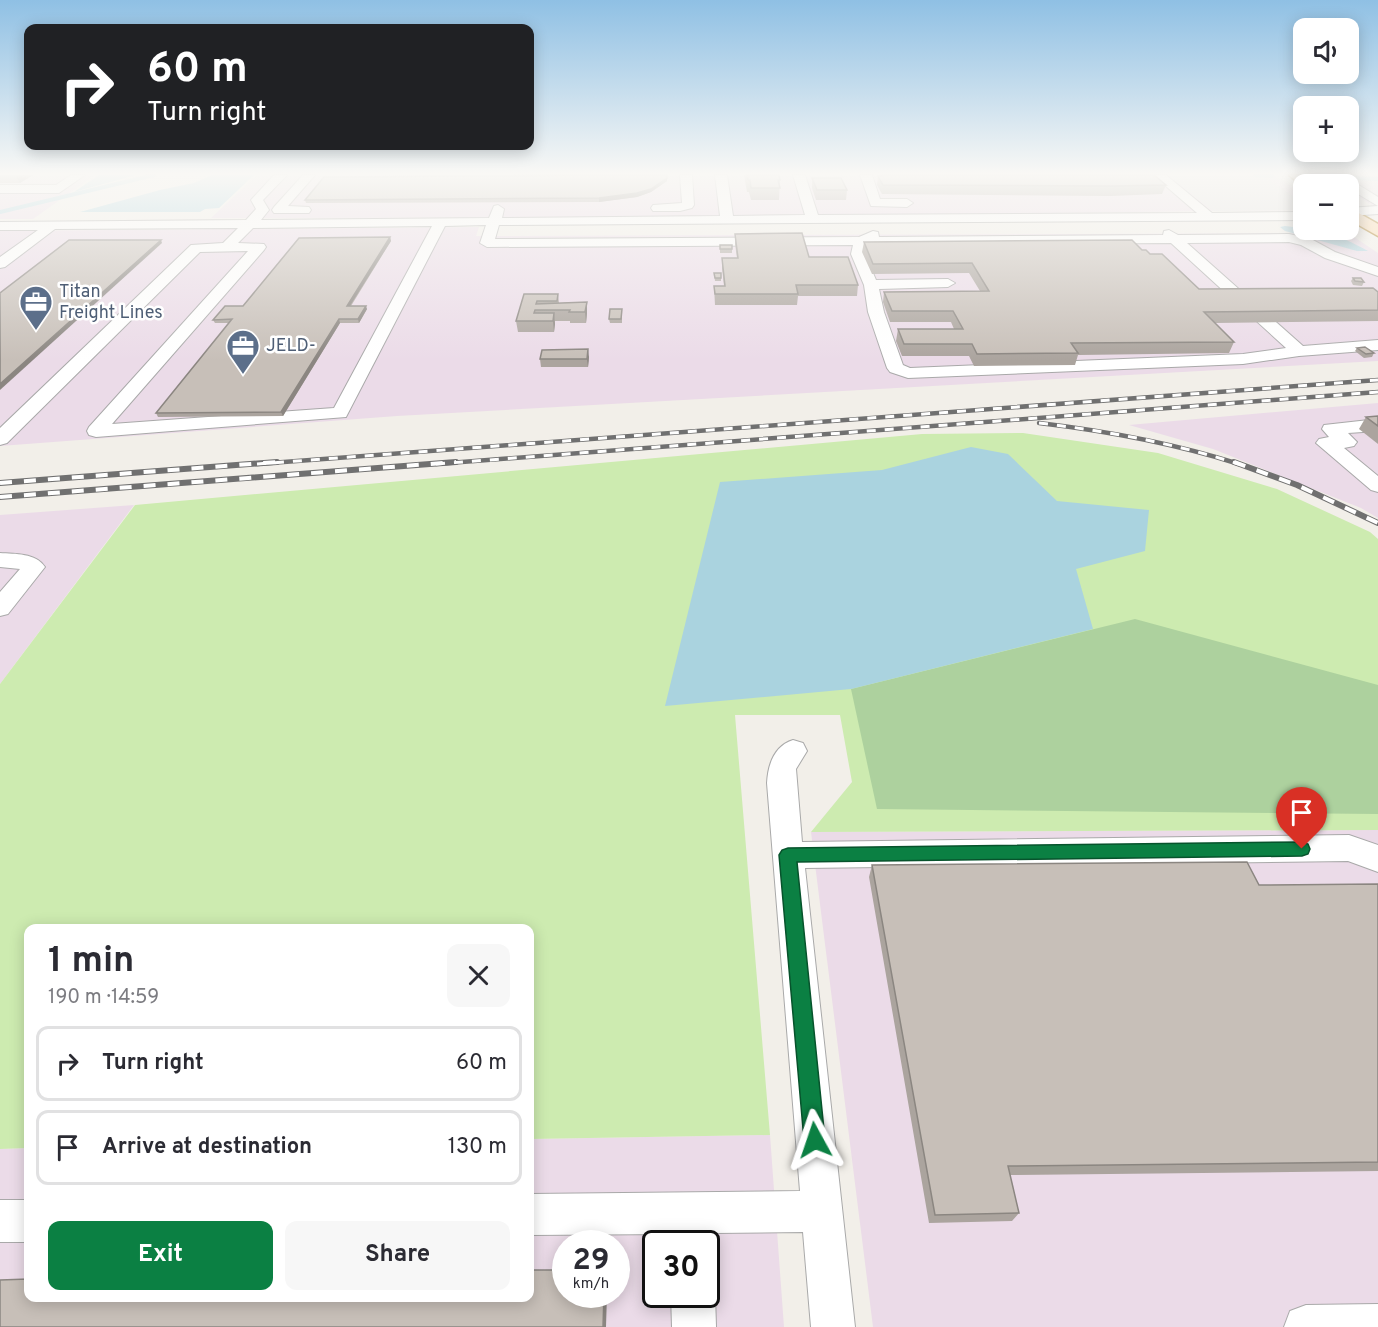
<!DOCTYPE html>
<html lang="en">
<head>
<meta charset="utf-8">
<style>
	:root { --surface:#fff; --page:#f7f7f7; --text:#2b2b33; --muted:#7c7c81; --line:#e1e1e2; --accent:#0b8043 }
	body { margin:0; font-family:Overpass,sans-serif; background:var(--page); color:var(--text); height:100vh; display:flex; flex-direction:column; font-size:22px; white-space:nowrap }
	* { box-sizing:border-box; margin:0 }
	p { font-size:20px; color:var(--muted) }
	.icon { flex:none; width:33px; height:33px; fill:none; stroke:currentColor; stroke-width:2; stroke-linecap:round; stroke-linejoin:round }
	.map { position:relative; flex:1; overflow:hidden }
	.drawer { position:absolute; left:24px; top:924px; width:510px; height:378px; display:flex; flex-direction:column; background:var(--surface); border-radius:12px; box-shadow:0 3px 15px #0003 }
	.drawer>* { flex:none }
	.guide { position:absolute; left:24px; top:24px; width:510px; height:126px; border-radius:12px; box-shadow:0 3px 15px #0003; background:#202124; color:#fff; overflow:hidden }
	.buttons { position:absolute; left:1293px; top:18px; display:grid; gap:12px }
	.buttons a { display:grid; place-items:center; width:66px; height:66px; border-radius:12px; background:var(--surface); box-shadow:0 3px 15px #0003; font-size:30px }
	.speed { position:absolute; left:552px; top:1230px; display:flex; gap:12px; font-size:30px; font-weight:700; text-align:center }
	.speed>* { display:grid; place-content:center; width:78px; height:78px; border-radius:50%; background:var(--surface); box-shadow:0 3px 15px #0003; line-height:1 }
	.speed small { font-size:15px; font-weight:400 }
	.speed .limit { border:3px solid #111; border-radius:9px; background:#fff; color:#111 }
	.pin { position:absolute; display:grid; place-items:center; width:51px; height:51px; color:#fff; margin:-62px -26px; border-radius:50% 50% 50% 0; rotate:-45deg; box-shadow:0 0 6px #0007 }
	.pin .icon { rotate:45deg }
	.me { position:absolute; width:66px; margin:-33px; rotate:355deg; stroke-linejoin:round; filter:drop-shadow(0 0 4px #0008) }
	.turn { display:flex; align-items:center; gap:21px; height:126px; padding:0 24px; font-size:27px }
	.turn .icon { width:78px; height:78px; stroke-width:2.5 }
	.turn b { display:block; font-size:42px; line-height:51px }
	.round { display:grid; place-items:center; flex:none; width:63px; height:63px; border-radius:12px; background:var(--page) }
	.overview { display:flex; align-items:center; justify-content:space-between; height:102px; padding:0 24px }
	h1 { font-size:36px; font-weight:700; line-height:45px }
	.button { display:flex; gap:12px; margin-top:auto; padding:12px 24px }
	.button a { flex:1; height:69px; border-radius:12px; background:var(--accent); color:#fff; font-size:24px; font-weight:700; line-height:69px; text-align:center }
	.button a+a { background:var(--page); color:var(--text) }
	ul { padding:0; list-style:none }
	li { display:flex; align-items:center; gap:18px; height:75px; margin:0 12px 9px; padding:0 12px; border:3px solid var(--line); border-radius:12px }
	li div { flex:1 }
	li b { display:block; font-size:22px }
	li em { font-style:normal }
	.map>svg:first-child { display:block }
	.industrial { fill:#ebdbe8; fill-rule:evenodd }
	.grass { fill:#cdebb0 }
	.forest { fill:#add19e }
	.parking { fill:#e2e2e2 }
	.water { fill:#aad3df }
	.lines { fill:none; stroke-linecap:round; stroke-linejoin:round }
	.stream { stroke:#aad3df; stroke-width:4 }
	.minor-casing { stroke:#a9a9a9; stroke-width:2 }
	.major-casing { stroke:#a06b00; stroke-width:3 }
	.minor { fill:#fff; fill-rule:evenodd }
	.major { fill:#fcd6a4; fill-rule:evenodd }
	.rail-far1-casing { stroke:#707070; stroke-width:4.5 }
	.rail-casing { stroke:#707070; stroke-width:6 }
	.rail-far1 { stroke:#fff; stroke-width:3; stroke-dasharray:9; stroke-linecap:butt }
	.rail { stroke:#fff; stroke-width:4; stroke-dasharray:12; stroke-linecap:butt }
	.wall { fill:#aba49e }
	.shaded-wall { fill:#8b8681 }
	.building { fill:#c7bfb8; stroke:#8b8681; stroke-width:1.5 }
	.route { fill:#0b8043; stroke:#07532c; stroke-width:1.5 }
	.labels { text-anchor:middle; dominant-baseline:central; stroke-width:5; stroke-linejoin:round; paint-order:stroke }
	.far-service-label { font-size:18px; fill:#4e5e75; stroke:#fff; text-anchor:start }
</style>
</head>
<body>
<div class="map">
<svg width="1378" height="1327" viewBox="0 0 1378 1327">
	<rect width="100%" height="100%" fill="#f2efe9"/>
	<g class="industrial">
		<path d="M0 175H95L33 219H0Z"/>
		<path d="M257 175H1275L1304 195 1303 210 711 217 211 218Z"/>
		<path d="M1324 175H1378V209L1349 191 1348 184H1339Z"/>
		<path d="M479 227 476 236 1348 233 1378 253V361L397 416 0 446V231Z"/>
		<path d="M1378 403V518L1361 508 1213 449 1129 425Z"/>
		<path d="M134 505 0 684V515Z"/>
		<path d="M1378 830V1327H873L811 832Z"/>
		<path d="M770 1135 784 1327H0V1149L28 1148V1298H530V1139ZM566 1244H616V1294H566ZM656 1244H706V1294H656Z"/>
	</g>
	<path class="grass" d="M1023 433 1158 453 1277 489 1370 532 1378 539V830L811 832 852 782 840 715H735L770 1135 530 1139V928H28V1148L0 1149V684L135 505 922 434Z"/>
	<path class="forest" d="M1135 619 1378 685V814L877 809 851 689Z"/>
	<path class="parking" d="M1168 175 1265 177 1303 203V210L1213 211Z"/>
	<g class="water">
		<path d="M99 175H136L74 192Z"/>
		<path d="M212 175H254L219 208 205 209 200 212H80L160 190 194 183Z"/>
		<path d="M1285 226C1321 230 1335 233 1368 251H1357L1285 231 1280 227Z"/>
		<path d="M971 447 1008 454 1057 501 1149 510 1145 551 1076 569 1093 629 851 689 665 706 720 482 882 470Z"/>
	</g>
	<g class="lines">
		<g class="stream">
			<path d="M1255 175 1272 176"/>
			<path d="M1331 177 1378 179"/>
			<path d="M0 212 154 175"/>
		</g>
		<defs>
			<g id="minor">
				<path d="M71 175H85L59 193H0V185H56Z"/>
				<path d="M274 175H287L263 200 269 210 261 220 489 218 494 206 498 205 504 209 502 218 720 216 715 175H727L733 216 805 215 793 175H805L818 215 1197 213 1153 175H1166L1212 213 1304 212V220L499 225 495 239 859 237 873 231 878 232 879 237 1163 235 1164 231 1169 230 1178 235 1289 234 1311 239 1335 252 1378 267V276L1325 258 1301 245 1289 242 1187 243 1303 346 1378 340V350L1299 356 1243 364 908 378 890 372 887 368 868 312 864 285 851 254 853 245 487 247 480 243 486 225 445 226 346 417 96 437 89 435 87 431 89 427 248 251 200 252 7 443 0 445V428L191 245 223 243 238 228 55 229 5 267 0 268V257L38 230H0V222L246 220 256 209 251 200ZM432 226 334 408 112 424 264 250 266 247 264 244 238 243 253 228ZM1171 243 1286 348 1243 354 910 368 903 365 884 312 879 289 948 287 955 283 948 279 876 280 865 254 866 245Z"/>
				<path d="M303 175H315L288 206 309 207 311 210 309 213H274L272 210 274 207Z"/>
				<path d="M680 175H692L694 205 692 208 680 211H653L651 208 653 205 682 203Z"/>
				<path d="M860 175H872L880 199H907L913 203 907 207 871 206Z"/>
				<path d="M1357 184 1378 197V206L1353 191 1351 188Z"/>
				<path d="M1378 206V214L1348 216V208Z"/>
				<path d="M1378 419V431L1348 433 1357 442 1354 446 1344 448 1378 476V492L1371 490 1316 443 1319 439 1329 437 1322 429 1324 425Z"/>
				<path d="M0 553C15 554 36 553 45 567L8 614 0 616V592L20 569 0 567Z"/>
				<path d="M793 740 803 743 807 751 796 769 802 842 1349 835 1378 845V872L1348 861 805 868 855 1327H811L803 1232 714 1233V1244L706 1259V1244H672V1234L530 1235V1194L800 1191 767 783C768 765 774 746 793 740Z"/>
				<rect x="0" y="1200" width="28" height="42"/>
				<path d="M706 1278 715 1294 716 1327H672L671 1294H706Z"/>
				<path d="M1378 1304V1327H1284L1290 1311 1306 1305Z"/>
			</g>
			<g id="major">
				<path d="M1289 175H1306L1317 184H1304V187Z"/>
				<path d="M1348 207 1378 224V236L1348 219Z"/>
			</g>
		</defs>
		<use href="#minor" class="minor-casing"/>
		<use href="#major" class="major-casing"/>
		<use href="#minor" class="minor"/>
		<use href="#major" class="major"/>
		<defs>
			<g id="rail-far1">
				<path d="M1039 423C1107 431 1173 443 1239 464"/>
				<path d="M257 464 1378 380"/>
				<path d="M436 464 1378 392"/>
			</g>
			<g id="rail">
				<path d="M1234 462 1297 485 1378 523"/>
				<path d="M0 483 277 462"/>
				<path d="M0 497 456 462"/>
			</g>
		</defs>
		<use href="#rail-far1" class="rail-far1-casing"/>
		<use href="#rail" class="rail-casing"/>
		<use href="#rail-far1" class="rail-far1"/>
		<use href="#rail" class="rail"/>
	</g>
	<g class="wall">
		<path d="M0 175H33L20 183H0Z"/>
		<path d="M667 175V181L651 192 637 197 599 202 306 203 305 200Z"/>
		<path d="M744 175H779L780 180 779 200H751L749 192H747Z"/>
		<path d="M878 176 1166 185 1162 194 1110 196 882 194 877 185Z"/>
		<path d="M812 178 847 190 846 200H816L812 188Z"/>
		<path d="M735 234 809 257 858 285 857 296H798L797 305H715L714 286H724L722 268V258H737L735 244Z"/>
		<path d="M390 237 391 241 351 306 367 309 359 323H340L283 416 158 417 156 413 229 323H215L213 320Z"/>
		<path d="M864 242 1142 250 1150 254 1199 289 1378 292V321L1215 323 1234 342 1229 353 1078 355 1075 365 974 366 969 356H902L896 341 898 329H954L951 322H890L883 302 884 292 980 291 969 273 872 274 862 252Z"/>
		<path d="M720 248 732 249V253H720Z"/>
		<path d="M714 273H721V281H715Z"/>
		<path d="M1353 278 1364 282 1362 286 1353 285 1351 281Z"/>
		<path d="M524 294H558L559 303 587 302V313L586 323H570V321H555L554 332H518L516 321Z"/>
		<path d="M622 313V323H610L609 319Z"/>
		<path d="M1357 348 1374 353 1372 357 1364 358 1355 351Z"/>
		<path d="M589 357 588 367H541L540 359Z"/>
		<path d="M1378 416V444L1359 429 1366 417Z"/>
		<path d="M872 865 1259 885 1378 884V1171L1010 1175 1019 1213 1012 1221 929 1223 869 877Z"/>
	</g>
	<g class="shaded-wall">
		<path d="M15 175H33L20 183Z"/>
		<path d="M667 178V181L651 192 637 197 599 202V198Z"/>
		<path d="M390 237 391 241 348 309 347 306Z"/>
		<path d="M161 240 162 243 0 390V384Z"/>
		<path d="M587 302V313L586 323 585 312Z"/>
		<path d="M366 306 367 309 359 323 358 319Z"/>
		<path d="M554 313 555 324 554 332 553 321Z"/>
		<path d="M339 319 340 323 283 416 281 412Z"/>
		<path d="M588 349 589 357 588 367 587 359Z"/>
		<path d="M604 1294H607L606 1327H603Z"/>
	</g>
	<g class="building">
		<path d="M595 175H667V178L651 189 637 193 599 198 305 200 324 177Z"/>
		<path d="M747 175H779L780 180H778L780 188H751L750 180H748Z"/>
		<path d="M885 175H1154L1166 185 1113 186 883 185 878 176Z"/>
		<path d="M812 178H841L847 190H817Z"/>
		<path d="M802 233 809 257H848L858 285H796L798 294H715L714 286H725L722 258H738L735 234Z"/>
		<path d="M390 237 347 306H366L358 319H339L281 412 156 413 232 319 213 320 225 306H243L299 238Z"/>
		<path d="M69 240H161L0 384V293Z"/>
		<path d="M1132 240 1142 250H1146L1150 254H1162L1199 289 1373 288 1378 292V310L1204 312 1234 342 1071 343 1078 353 977 354 972 344H904L898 329H963L953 311H892L884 292 989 291 972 263 873 264 864 242Z"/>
		<rect x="720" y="245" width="12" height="4"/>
		<path d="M714 273H721V278H715Z"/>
		<path d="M1353 278H1361L1364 282 1355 281Z"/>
		<path d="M524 294H558L557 301H537L536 304 587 302 585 312H569L570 310H535L534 313H554L553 321H516Z"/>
		<path d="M610 309H622L621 319H609Z"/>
		<path d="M1365 347 1374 353 1366 354 1357 348Z"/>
		<path d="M588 349 587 359H540L542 350Z"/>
		<path d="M1378 416V426L1366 417Z"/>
		<path d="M1247 862 1259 885 1378 884V1162L1008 1166 1019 1213 935 1215 872 865Z"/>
		<path d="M530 1270H566V1294H604L603 1327H0V1280L28 1279V1298H530Z"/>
	</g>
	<linearGradient id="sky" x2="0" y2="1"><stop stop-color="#8fc0e4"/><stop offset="0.48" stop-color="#f9f8f5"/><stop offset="1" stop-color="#f9f8f5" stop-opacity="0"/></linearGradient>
	<rect width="1378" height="361" fill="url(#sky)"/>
	<path class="route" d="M1302 842 1308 844 1310 849 1308 854 1302 856 797 862 825 1140 822 1147 815 1150 807 1147 804 1140 779 855 782 850 788 848Z"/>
	<defs>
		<symbol id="office-pin" viewBox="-11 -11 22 30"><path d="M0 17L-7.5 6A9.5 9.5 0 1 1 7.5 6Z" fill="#5c6f8a" stroke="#fff"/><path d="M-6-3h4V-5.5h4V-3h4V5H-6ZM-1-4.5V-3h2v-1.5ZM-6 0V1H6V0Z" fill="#fff"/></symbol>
	</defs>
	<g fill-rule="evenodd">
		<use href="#office-pin" x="17" y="283" width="38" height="52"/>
		<use href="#office-pin" x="224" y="327" width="38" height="52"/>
	</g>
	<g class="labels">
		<g class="far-service-label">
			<text x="59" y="292">Titan<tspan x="59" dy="21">Freight Lines</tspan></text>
			<text x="266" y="346">JELD-</text>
		</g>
	</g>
</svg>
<div class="buttons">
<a><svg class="icon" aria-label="sound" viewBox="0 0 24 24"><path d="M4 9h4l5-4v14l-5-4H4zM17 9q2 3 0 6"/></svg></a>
<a>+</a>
<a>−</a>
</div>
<div class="speed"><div>29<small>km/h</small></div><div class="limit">30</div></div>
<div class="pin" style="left:1302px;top:849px;background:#d93025"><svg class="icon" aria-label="arrive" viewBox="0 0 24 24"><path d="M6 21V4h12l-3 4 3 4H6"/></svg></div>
<svg class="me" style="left:815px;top:1140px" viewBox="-20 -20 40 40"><path d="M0-17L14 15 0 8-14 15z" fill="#0b8043" stroke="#fff" stroke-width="4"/></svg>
<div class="guide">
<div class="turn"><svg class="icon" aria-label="right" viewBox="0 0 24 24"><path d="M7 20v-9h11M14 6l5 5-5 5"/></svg><div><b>60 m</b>Turn right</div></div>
</div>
<section class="drawer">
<div class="overview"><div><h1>1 min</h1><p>190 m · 14:59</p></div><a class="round"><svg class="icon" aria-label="close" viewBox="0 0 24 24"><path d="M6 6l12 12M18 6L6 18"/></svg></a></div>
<ul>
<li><svg class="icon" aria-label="right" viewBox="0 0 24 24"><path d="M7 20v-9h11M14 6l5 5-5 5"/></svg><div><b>Turn right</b></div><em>60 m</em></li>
<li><svg class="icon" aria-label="arrive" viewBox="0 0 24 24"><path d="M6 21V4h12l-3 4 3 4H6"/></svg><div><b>Arrive at destination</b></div><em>130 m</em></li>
</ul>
<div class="button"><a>Exit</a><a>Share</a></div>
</section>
</div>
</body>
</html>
